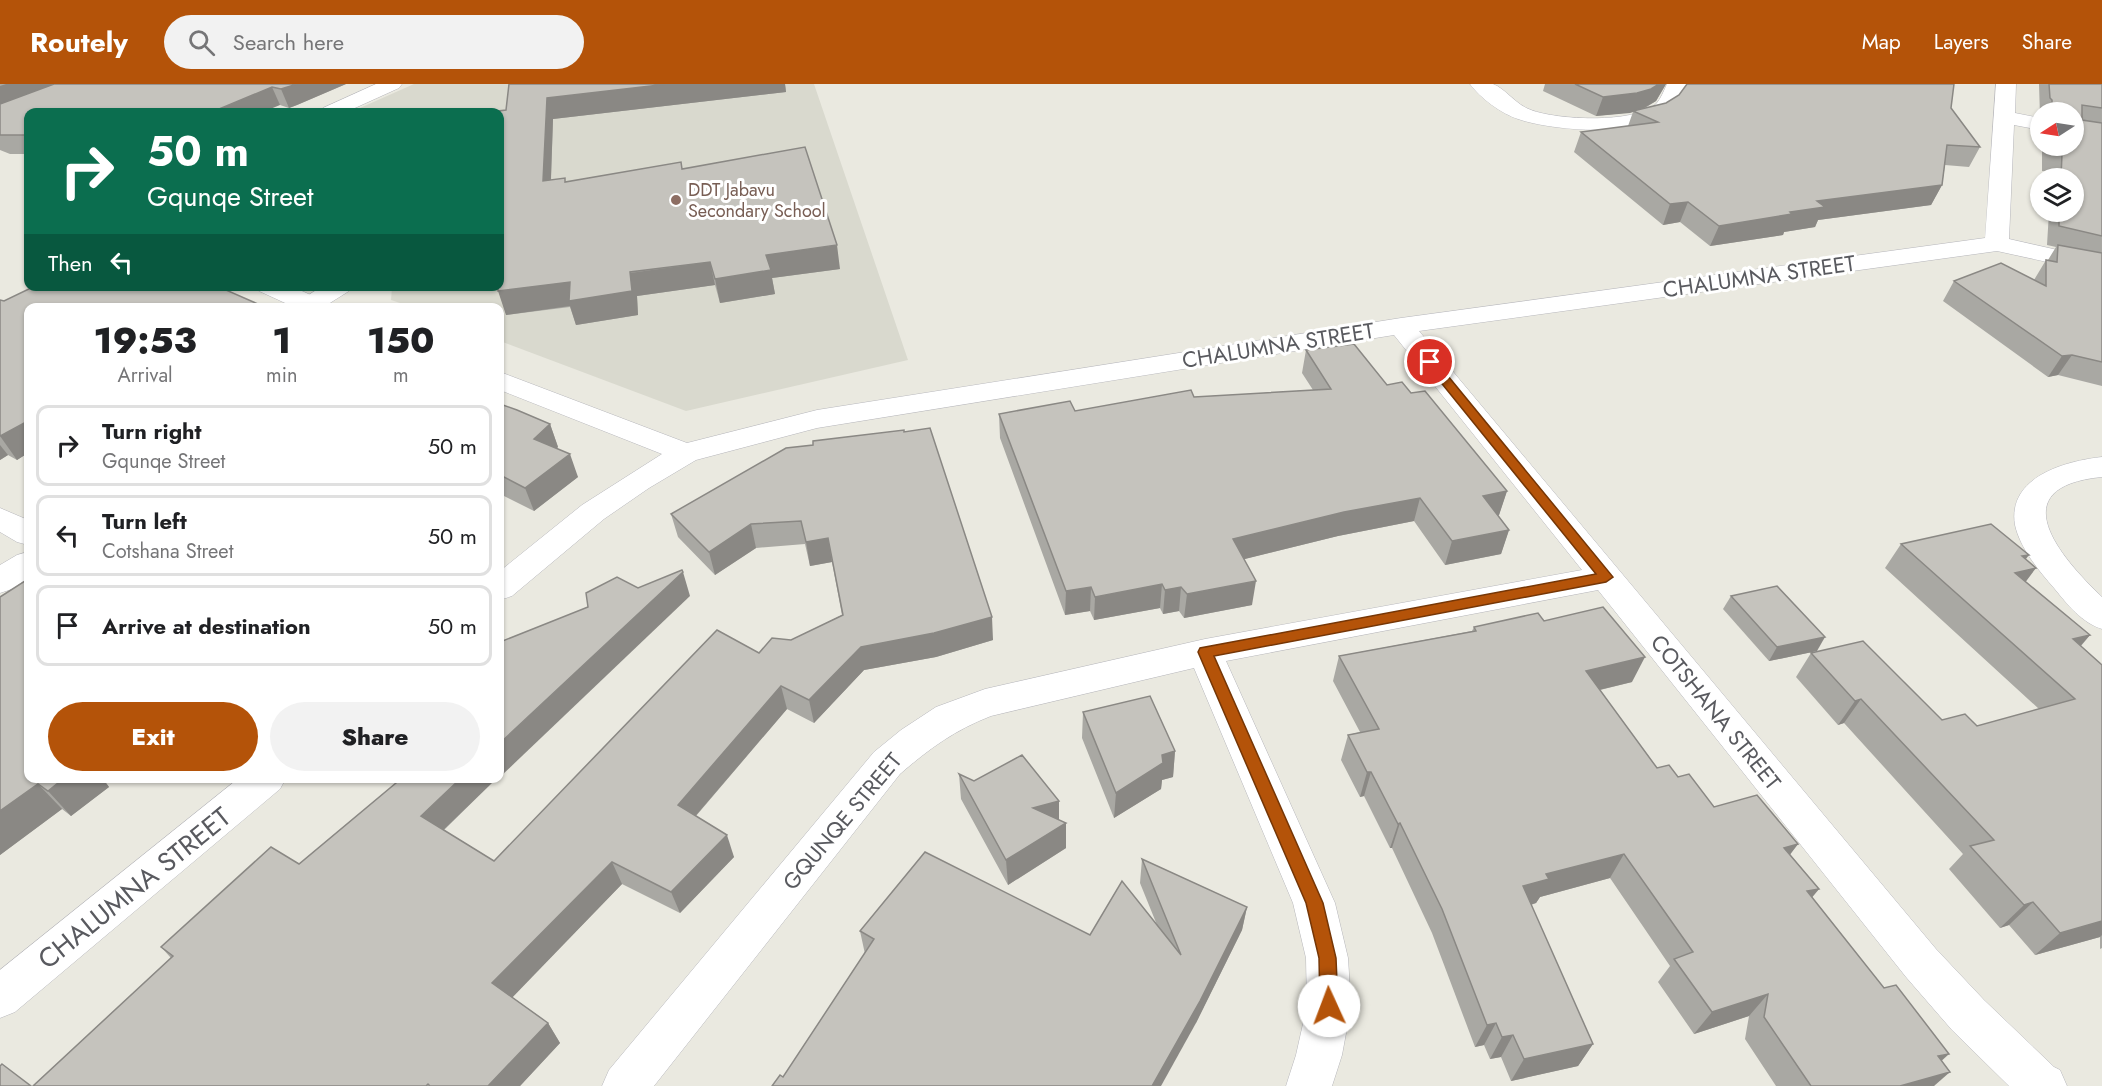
<!DOCTYPE html>
<html lang="en">
<head>
<meta charset="utf-8">
<style>
	:root { --surface:#fff; --page:#f2f2f2; --text:#202124; --muted:#757577; --line:#e0e0e0; --accent:#b45309 }
	body { margin:0; font-family:Jost,sans-serif; background:var(--page); color:var(--text); height:100vh; display:flex; flex-direction:column; font-size:22px; white-space:nowrap }
	* { box-sizing:border-box; margin:0 }
	p { font-size:20px; color:var(--muted) }
	.icon { flex:none; width:33px; height:33px; fill:none; stroke:currentColor; stroke-width:2; stroke-linecap:round; stroke-linejoin:round }
	.map { position:relative; flex:1; overflow:hidden }
	.drawer { position:absolute; left:24px; top:219px; width:480px; height:480px; display:flex; flex-direction:column; background:var(--surface); border-radius:12px; box-shadow:0 2px 4px #0004 }
	.drawer>* { flex:none }
	.hud { position:absolute; left:24px; top:24px; width:480px; height:183px; border-radius:12px; box-shadow:0 2px 4px #0004; background:#0b6e4f; color:#fff; overflow:hidden }
	.needle { width:39px; rotate:258deg }
	.tools { position:absolute; left:2030px; top:18px; display:grid; gap:12px }
	.tools a { display:grid; place-items:center; width:54px; height:54px; border-radius:50%; background:var(--surface); box-shadow:0 2px 4px #0004; font-size:30px }
	.pin { position:absolute; display:grid; place-items:center; width:51px; height:51px; color:#fff; margin:-26px; border:3px solid #fff; border-radius:50%; box-shadow:0 2px 6px #0007 }
	.me { position:absolute; width:66px; margin:-33px; rotate:358deg; stroke-linejoin:round; filter:drop-shadow(0 0 4px #0008) }
	.turn { display:flex; align-items:center; gap:21px; height:126px; padding:0 24px; font-size:27px }
	.turn .icon { width:78px; height:78px; stroke-width:2.5 }
	.turn b { display:block; font-size:42px; line-height:51px }
	.then { display:flex; align-items:center; height:57px; padding:0 24px; background:#0003; gap:12px; font-size:22px }
	.eta { display:flex; justify-content:space-evenly; align-items:center; height:102px; text-align:center }
	.eta b { font-size:36px; font-weight:800; line-height:42px }
	.primary-button { display:flex; gap:12px; margin-top:auto; padding:12px 24px }
	.primary-button a { flex:1; height:69px; border-radius:36px; background:var(--accent); color:#fff; font-size:24px; font-weight:800; line-height:69px; text-align:center }
	.primary-button a+a { background:var(--page); color:var(--text) }
	ul { padding:0; list-style:none }
	li { display:flex; align-items:center; gap:18px; height:81px; margin:0 12px 9px; padding:0 12px; border:3px solid var(--line); border-radius:12px }
	li div { flex:1 }
	li b { display:block; font-size:22px }
	li em { font-style:normal }
	header { display:flex; align-items:center; gap:36px; box-sizing:border-box; height:84px; padding:0 30px; background:var(--accent); color:#fff }
	header strong { font-size:28px }
	nav { display:flex; gap:33px; margin-inline-start:auto; font-size:21px }
	.search { width:420px; height:54px; background:var(--page); display:flex; align-items:center; gap:15px; box-sizing:border-box; padding:0 21px; border-radius:33px; color:var(--muted); font-size:22px }
	.map>svg:first-child { display:block }
	.education { fill:#d9d9ce }
	.lines { fill:none; stroke-linecap:round; stroke-linejoin:round }
	.lane-casing { stroke:#b6b6bb; stroke-width:1 }
	.street-casing { stroke:#b6b6bb; stroke-width:1 }
	.lane { fill:#fff; fill-rule:evenodd }
	.street { fill:#fff; fill-rule:evenodd }
	.wall { fill:#a9a8a3 }
	.shaded-wall { fill:#8a8884 }
	.building { fill:#c5c3bd; stroke:#8a8884; stroke-width:1.5 }
	.route { fill:#b45309; stroke:#753606; stroke-width:1.5 }
	.education-dot { fill:#8d6e63; stroke:#fff; stroke-width:2 }
	.labels { text-anchor:middle; dominant-baseline:central; stroke-width:6; stroke-linejoin:round; paint-order:stroke }
	.far-education-label { font-size:18px; fill:#785e54; stroke:#fff; text-anchor:start }
	.street-label { font-size:22px; fill:#595a5f; stroke:#fff }
	.near-street-label { font-size:27px; fill:#595a5f; stroke:#fff }
</style>
</head>
<body>
<header>
<strong>Routely</strong>
<div class="search"><svg class="icon" aria-label="search" viewBox="0 0 24 24"><circle cx="10" cy="10" r="6"/><path d="M15 15l6 6"/></svg>Search here</div>
<nav><a>Map</a><a>Layers</a><a>Share</a></nav>
</header>
<div class="map">
<svg width="2102" height="1002" viewBox="0 0 2102 1002">
	<rect width="100%" height="100%" fill="#eae9e0"/>
	<path class="education" d="M414 0H814L908 276 686 327 500 257V224L412 223 391 216 392 203 500 202V28H351Z"/>
	<g class="lines">
		<defs>
			<path id="lane" d="M323 202H353L349 207 322 224H301L299 220 302 215Z"/>
			<g id="street">
				<path d="M376 0H402L399 4 346 28H320L323 24Z"/>
				<path d="M1470 0C1476 0 1487 0 1493 0 1506 5 1516 21 1531 26 1557 36 1634 40 1656 20 1661 15 1664 6 1667 0H1687C1682 9 1679 21 1671 28 1644 54 1552 47 1518 35 1502 30 1480 14 1470 0Z"/>
				<path d="M1996 0H2016L2015 29 2040 34V46L2014 41 2009 155 2102 176V190L1997 167 1419 247 1936 865 1984 916 2054 983 2060 986 2067 1002H2009L1952 946 1906 893 1598 506 1226 577 1335 819 1348 874 1351 922 1342 971 1332 1002H1286L1296 971 1307 922 1306 874 1293 819 1194 584 991 632C955 646 930 664 900 690L654 1002H602L609 986 874 668 901 646 936 623 985 605 1205 555 1582 486 1394 251 817 344 696 376 649 404 604 435 512 512 500 516V487L582 421 662 370 500 306V288L687 359 817 326 1401 234 1985 154Z"/>
				<path d="M256 202H291L328 219 332 224H296L259 207Z"/>
				<path d="M2102 373V393C2000 403 2060 473 2102 513V545C2082 539 2067 520 2054 504 2039 487 2020 464 2015 441 2007 393 2065 377 2102 373Z"/>
				<path d="M0 424 28 436V461L17 458 0 448Z"/>
				<path d="M28 468V494L12 505 0 509V481L17 471Z"/>
				<path d="M239 694H286L280 705 15 928 0 934V886Z"/>
			</g>
		</defs>
		<use href="#lane" class="lane-casing"/>
		<use href="#street" class="street-casing"/>
		<use href="#lane" class="lane"/>
		<use href="#street" class="street"/>
	</g>
	<g class="wall">
		<path d="M0 0H346L297 21 289 24 280 21 28 28V70H10L0 66Z"/>
		<path d="M509 0H785L786 8 553 35 551 96 566 98 682 85 840 185 772 194 775 210 720 219 715 201 637 212 638 231 576 241 570 223 506 231 502 116H500V28L506 26Z"/>
		<path d="M1545 0H1666L1656 17 1645 24H1951L1980 63 1969 83 1945 81 1942 101 1931 121 1818 136 1815 143 1784 148 1783 151 1710 162 1680 138 1663 141 1574 68 1581 48 1628 42 1633 28 1596 32 1543 7Z"/>
		<path d="M2039 0H2102V302L2058 291 2048 293 1943 217 1954 197 2034 196 2046 176H2048L2056 163 2047 161 2049 128H2073V94H2050L2051 88 2042 87V62H2073V28H2040V32Z"/>
		<path d="M210 205 28 224V369L17 376 8 371 0 376V216L4 217Z"/>
		<path d="M1306 266 1387 301 1411 309 1507 407 1499 431H1498L1509 446 1501 470 1445 481 1414 437 1338 452 1244 475 1252 521 1184 534 1179 527 1163 530 1160 524 1094 536 1090 527 1065 531 1000 354 999 330 1075 327 1194 313 1313 306 1302 289Z"/>
		<path d="M500 320 550 340 558 363 557 364 578 393 534 427 500 410Z"/>
		<path d="M904 348 993 556 936 573 864 586 814 639 787 625 696 732 734 773 680 829 622 800 512 913 548 939 560 959 520 1002H33L171 874 161 863 299 780 402 694H497L444 746 494 777 759 569 791 556 842 531 832 478 810 482 805 460 756 464 715 491 678 453 671 430Z"/>
		<path d="M1901 460 2025 475 2026 498 2090 551 2081 562 2102 581V864L2100 865V853L2035 871 2009 841 2000 844 1949 785 1963 770 1844 639 1838 641 1796 593 1811 569 1942 636 1977 642 2039 625 1885 484Z"/>
		<path d="M1731 512 1817 567 1769 577 1723 525Z"/>
		<path d="M0 513 28 694H112L106 699 109 703 71 732 62 725 0 771Z"/>
		<path d="M1544 537 1632 598 1600 606 1657 684 1678 693 1714 723 1798 760 1790 770 1819 805 1812 813 1942 977 1934 1002H1776L1745 955 1749 932 1694 950 1658 898 1670 882 1610 794 1540 813 1536 819 1531 821 1593 960 1578 982 1511 997 1501 973 1490 975 1484 961 1475 963 1432 849 1392 764H1390L1364 712 1360 713 1341 676 1348 651 1360 648 1333 597 1339 572 1472 547 1474 543Z"/>
		<path d="M1083 628 1175 667 1173 693 1162 696 1161 705 1114 734 1082 654Z"/>
		<path d="M959 690 974 697 1059 717V736L1066 739V764L1008 801 961 715Z"/>
		<path d="M1142 775 1247 823 1242 846 1196 939 783 993 865 870 860 847 1090 851 1157 841 1140 799Z"/>
	</g>
	<g class="shaded-wall">
		<path d="M6 0H65L0 25V2Z"/>
		<path d="M297 0H346L297 21 289 24 281 5Z"/>
		<path d="M668 0H785L786 8 553 35 550 120 543 97 547 14Z"/>
		<path d="M1659 0H1666L1656 17 1644 24 1633 27V28L1630 29 1596 32 1603 13Z"/>
		<path d="M272 3 280 21 263 28H212Z"/>
		<path d="M503 92 511 115 500 116V93Z"/>
		<path d="M1942 101 1931 121 1818 136 1815 143 1784 148 1783 151 1710 162 1719 142 1817 117Z"/>
		<path d="M1688 118 1680 138 1663 141 1670 120Z"/>
		<path d="M837 161 840 185 772 194 775 210 720 219 715 195 766 171Z"/>
		<path d="M710 178 715 201 637 212 638 231 576 241 570 222 506 231 498 207Z"/>
		<path d="M2072 271 2058 291 2048 293 2062 272Z"/>
		<path d="M28 337V369L17 376 0 352Z"/>
		<path d="M550 340 558 363 543 378 534 355Z"/>
		<path d="M0 361 8 371 0 376Z"/>
		<path d="M570 370 578 393 534 427 525 404Z"/>
		<path d="M1507 407 1499 431 1475 436 1483 412Z"/>
		<path d="M1420 414 1414 437 1338 452 1229 479 1233 455 1344 428Z"/>
		<path d="M751 440 756 464 715 491 709 468Z"/>
		<path d="M1509 446 1501 470 1445 481 1452 457Z"/>
		<path d="M828 454 832 478 810 482 806 458Z"/>
		<path d="M2029 471 2015 489 2036 484 2018 508 1996 513 2022 472Z"/>
		<path d="M683 488 690 512 500 693V659Z"/>
		<path d="M1256 497 1252 521 1184 534 1187 510Z"/>
		<path d="M1162 500 1160 524 1094 536 1095 513Z"/>
		<path d="M1091 503 1090 527 1065 531 1066 507Z"/>
		<path d="M1181 503 1179 527 1163 530 1165 506Z"/>
		<path d="M992 533 993 556 936 573 864 586 814 639 809 616 861 563Z"/>
		<path d="M2090 551 2069 575 2073 555Z"/>
		<path d="M1825 553 1817 567 1769 577 1777 563Z"/>
		<path d="M1645 573 1632 598 1574 612 1586 587Z"/>
		<path d="M781 602 787 625 686 743 678 721Z"/>
		<path d="M1861 615 1844 639 1838 641 1855 617Z"/>
		<path d="M1175 667 1173 693 1162 696 1161 705 1114 734 1116 709 1162 671Z"/>
		<path d="M1367 688H1371L1364 712 1360 713Z"/>
		<path d="M64 694H112L106 699 109 703 71 732 48 707Z"/>
		<path d="M461 694H497L435 754 421 732Z"/>
		<path d="M38 700 62 725 0 771V727Z"/>
		<path d="M1059 717V743L1033 724Z"/>
		<path d="M1066 739V764L1008 801 1006 776Z"/>
		<path d="M1400 739 1392 764H1390L1398 740Z"/>
		<path d="M727 751 734 773 680 829 671 808Z"/>
		<path d="M1798 760 1780 784 1784 764Z"/>
		<path d="M1624 770 1610 794 1540 813 1536 819 1512 826 1523 802 1546 790Z"/>
		<path d="M612 778 622 800 506 920 492 899Z"/>
		<path d="M1819 805 1800 828 1807 807Z"/>
		<path d="M2033 818 2009 841 2000 844 2024 821Z"/>
		<path d="M1247 823 1242 846 1196 939 1161 1002H1152Z"/>
		<path d="M2102 837V851L2100 853 2035 871 2060 849Z"/>
		<path d="M1768 910 1749 932 1694 950 1712 928Z"/>
		<path d="M548 939 560 959 520 1002H488Z"/>
		<path d="M1496 939 1484 961 1475 963 1487 941Z"/>
		<path d="M1513 951 1501 973 1490 975 1502 953Z"/>
		<path d="M1593 960 1578 982 1511 997 1524 975Z"/>
		<path d="M1949 970 1925 992 1938 972Z"/>
		<path d="M1950 988 1934 1002H1900Z"/>
	</g>
	<g class="building">
		<path d="M54 0H297L281 5 272 3 212 28H28V51H0V20Z"/>
		<path d="M509 0H668L547 14 543 97 565 94V98L681 78 682 85 805 63 837 161 766 171 771 186 715 195 710 178 630 188 632 207 569 217 570 198 498 207V202H500V174L503 92 500 93V28H489L506 26Z"/>
		<path d="M1575 0H1659L1651 5 1637 9 1603 13Z"/>
		<path d="M1687 0H1954L1951 24 1980 63 1947 61 1942 101 1817 117 1825 123 1790 128 1792 130 1719 142 1688 118 1670 120 1581 48 1658 38 1633 27 1666 19 1679 11Z"/>
		<path d="M2049 0H2102V24L2082 21V36L2102 39V152L2059 142V128H2073V94H2061L2062 70 2053 69 2052 62H2073V28H2052V16L2050 14Z"/>
		<path d="M2058 161 2102 169V278L2072 271 2062 272 1954 197 2001 179 2046 202V176L2057 178Z"/>
		<path d="M35 202H204L210 205 217 202 267 224H28V337L0 352V216L4 217Z"/>
		<path d="M1354 260 1387 301 1402 298 1411 309 1425 307 1507 407 1483 412 1509 446 1452 457 1420 414 1344 428 1233 455 1256 497 1187 510 1181 503 1165 506 1162 500 1095 513 1091 503 1066 507 999 330 1070 317 1075 327 1191 306 1194 313 1331 305 1306 266Z"/>
		<path d="M500 320 517 326 550 340 534 355 570 370 525 404 500 391Z"/>
		<path d="M930 344 992 533 934 549 861 563 809 616 781 602 678 721 727 751 671 808 612 778 492 899 548 939 488 1002H430L428 1000 426 1002H33L173 872 161 863 271 763 299 780 402 694H461L421 732 494 777 717 546 759 569 772 554 791 556 843 531 828 454 806 458 801 437 751 440 709 468 671 430 786 364 813 361V357L904 346V348Z"/>
		<path d="M1991 440 2029 471 2022 472 2036 484 2015 489 2090 551 2073 555 2102 581V837L2060 849 2033 818 2024 821 1970 762 1994 756 1861 615 1855 617 1811 569 1863 557 1942 636 1965 630 1977 642 2075 615 1901 460Z"/>
		<path d="M682 486 683 488 500 659V630L501 632 500 616V558L588 523 586 509 617 493 638 504Z"/>
		<path d="M28 495V694H64L48 707 38 700 0 727V513Z"/>
		<path d="M1777 502 1825 553 1777 563 1731 512Z"/>
		<path d="M1603 523 1645 573 1586 587 1657 684 1669 681 1678 693 1689 690 1714 723 1757 711 1798 760 1784 764 1819 805 1807 807 1884 904 1896 901 1949 970 1938 972 1950 988 1900 1002H1811L1764 933 1768 910 1712 928 1674 875 1693 868 1624 770 1546 790 1549 795 1523 802 1593 960 1524 975 1513 951 1502 953 1496 939 1487 941 1442 825 1400 739 1398 740 1371 688H1367L1348 651 1379 645 1339 572 1476 547 1474 543 1538 529 1544 537Z"/>
		<path d="M1150 612 1175 667 1162 671 1163 679 1116 709 1083 628Z"/>
		<path d="M1022 671 1059 717 1033 724 1066 739 1006 776 959 690 974 697Z"/>
		<path d="M925 768 1090 851 1122 797 1181 871 1142 775 1247 823 1200 917 1152 1002H772L780 991 783 993 874 855 860 847Z"/>
		<path d="M2 980 31 1002H0V982Z"/>
	</g>
	<path class="route" d="M1430 274 1434 275 1613 493 1606 498 1214 572 1323 819 1336 874 1338 922 1335 928 1329 930 1323 928 1320 922 1319 874 1306 819 1198 568 1200 564 1596 490 1426 280 1424 278Z"/>
	<circle class="education-dot" cx="676" cy="116" r="6"/>
	<g class="labels">
		<g class="far-education-label">
			<text x="688" y="106">DDT Jabavu<tspan x="688" dy="21">Secondary School</tspan></text>
		</g>
		<g class="street-label">
			<text transform="translate(1759 192) rotate(-8)">CHALUMNA STREET</text>
			<text transform="translate(1278 261) rotate(-9)">CHALUMNA STREET</text>
			<text transform="translate(1716 628) rotate(51)">COTSHANA STREET</text>
			<text transform="translate(842 737) rotate(-50)">GQUNQE STREET</text>
		</g>
		<g class="near-street-label">
			<text transform="translate(134 804) rotate(-39)">CHALUMNA STREET</text>
		</g>
	</g>
</svg>
<div class="tools">
<a><svg class="needle" viewBox="-14 -14 28 28"><path d="M0-13l5 13h-10z" fill="#e53935"/><path d="M0 13l5-13h-10z" fill="#757577"/></svg></a>
<a><svg class="icon" aria-label="layers" viewBox="0 0 24 24"><path d="M12 4l9 5-9 5-9-5zM3 14l9 5 9-5"/></svg></a>
</div>
<div class="pin" style="left:1430px;top:278px;background:#d93025"><svg class="icon" aria-label="arrive" viewBox="0 0 24 24"><path d="M6 21V4h12l-3 4 3 4H6"/></svg></div>
<svg class="me" style="left:1329px;top:922px" viewBox="-20 -20 40 40"><circle r="19" fill="#fff"/><path d="M0-13L10 11 0 6-10 11z" fill="#b45309"/></svg>
<div class="hud">
<div class="turn"><svg class="icon" aria-label="right" viewBox="0 0 24 24"><path d="M7 20v-9h11M14 6l5 5-5 5"/></svg><div><b>50 m</b>Gqunqe Street</div></div>
<div class="then">Then<svg class="icon" aria-label="left" viewBox="0 0 24 24"><path d="M17 20v-9H6M10 6l-5 5 5 5"/></svg></div>
</div>
<section class="drawer">
<div class="eta">
<div><b>19:53</b><p>Arrival</p></div>
<div><b>1</b><p>min</p></div>
<div><b>150</b><p>m</p></div>
</div>
<ul>
<li><svg class="icon" aria-label="right" viewBox="0 0 24 24"><path d="M7 20v-9h11M14 6l5 5-5 5"/></svg><div><b>Turn right</b><p>Gqunqe Street</p></div><em>50 m</em></li>
<li><svg class="icon" aria-label="left" viewBox="0 0 24 24"><path d="M17 20v-9H6M10 6l-5 5 5 5"/></svg><div><b>Turn left</b><p>Cotshana Street</p></div><em>50 m</em></li>
<li><svg class="icon" aria-label="arrive" viewBox="0 0 24 24"><path d="M6 21V4h12l-3 4 3 4H6"/></svg><div><b>Arrive at destination</b></div><em>50 m</em></li>
</ul>
<div class="primary-button"><a>Exit</a><a>Share</a></div>
</section>
</div>
</body>
</html>
